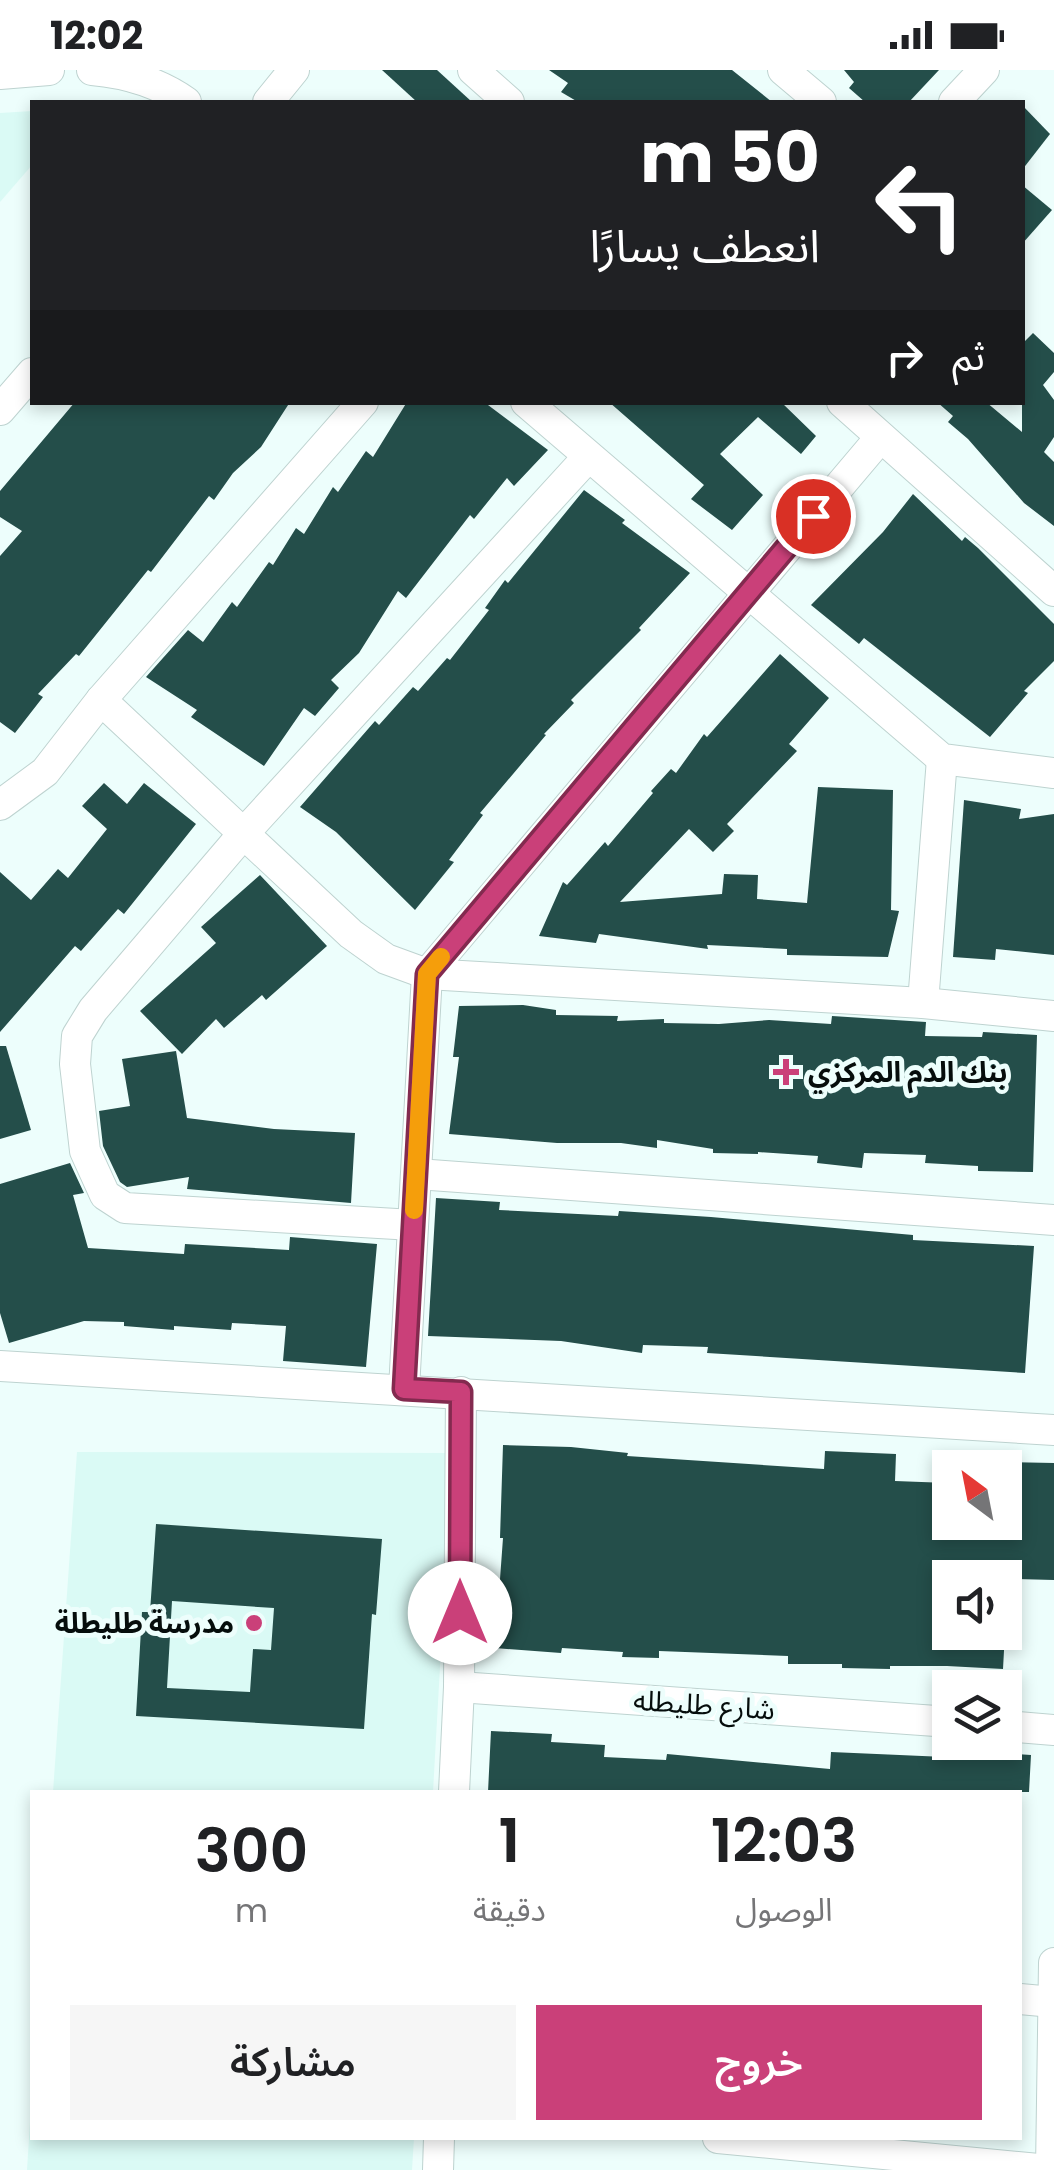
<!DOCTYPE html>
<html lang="ar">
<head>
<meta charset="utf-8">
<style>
	:root { --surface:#fff; --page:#f6f6f6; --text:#202124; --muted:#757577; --accent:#ca4079 }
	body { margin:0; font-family:Poppins,"Noto Sans Arabic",sans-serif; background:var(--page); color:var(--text); direction:rtl; height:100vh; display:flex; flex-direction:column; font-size:38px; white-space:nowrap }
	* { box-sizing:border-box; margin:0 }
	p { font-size:32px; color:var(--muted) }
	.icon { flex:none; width:55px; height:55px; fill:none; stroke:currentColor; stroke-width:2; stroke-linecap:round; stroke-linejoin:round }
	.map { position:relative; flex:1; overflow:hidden; direction:ltr }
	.side { position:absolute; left:30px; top:1720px; width:992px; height:350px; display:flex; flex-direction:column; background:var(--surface); border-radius:0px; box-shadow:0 5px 15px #0003; direction:rtl }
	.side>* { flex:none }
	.top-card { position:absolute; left:30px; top:30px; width:995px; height:305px; border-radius:0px; box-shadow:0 5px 15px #0003; direction:rtl; background:#202124; color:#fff; overflow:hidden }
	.needle { width:65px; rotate:328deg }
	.fabs { position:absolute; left:932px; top:1380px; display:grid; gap:20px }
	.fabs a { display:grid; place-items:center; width:90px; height:90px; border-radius:0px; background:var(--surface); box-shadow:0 5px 15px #0003; font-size:50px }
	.pin { position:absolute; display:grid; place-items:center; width:85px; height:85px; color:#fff; margin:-42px; border:5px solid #fff; border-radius:50%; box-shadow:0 2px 10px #0007 }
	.me { position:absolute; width:110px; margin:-55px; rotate:0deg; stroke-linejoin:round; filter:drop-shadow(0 0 8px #0008) }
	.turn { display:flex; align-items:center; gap:35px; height:210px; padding:0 40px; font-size:45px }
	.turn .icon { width:130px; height:130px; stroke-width:2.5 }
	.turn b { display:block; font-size:70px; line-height:85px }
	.then { display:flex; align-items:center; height:95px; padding:0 40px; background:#0003; gap:20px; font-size:38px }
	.eta { display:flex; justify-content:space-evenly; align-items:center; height:170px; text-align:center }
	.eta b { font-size:60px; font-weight:600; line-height:70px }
	.primary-button { display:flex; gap:20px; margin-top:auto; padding:20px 40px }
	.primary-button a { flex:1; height:115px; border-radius:0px; background:var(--accent); color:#fff; font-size:40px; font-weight:600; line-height:115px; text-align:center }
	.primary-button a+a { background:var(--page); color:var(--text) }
	.status { display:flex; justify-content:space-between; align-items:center; height:70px; padding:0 50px; background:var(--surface); direction:ltr }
	.status svg { height:28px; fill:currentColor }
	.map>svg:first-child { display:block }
	.built { fill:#dafaf5 }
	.building { fill:#244e4a; fill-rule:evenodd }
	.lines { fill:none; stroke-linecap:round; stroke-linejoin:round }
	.minor-casing { stroke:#bed3d0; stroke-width:32 }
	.minor { stroke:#fff; stroke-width:30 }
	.route-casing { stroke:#832a4f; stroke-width:25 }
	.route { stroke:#ca4079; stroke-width:18 }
	.slow { stroke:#f59e0b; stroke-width:18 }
	.poi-dot { fill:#ca4079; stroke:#edfefc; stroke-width:4 }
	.labels { text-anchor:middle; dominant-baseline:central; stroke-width:10; stroke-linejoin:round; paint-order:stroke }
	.poi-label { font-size:28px; font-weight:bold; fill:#060d0c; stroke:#edfefc; text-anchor:start }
	.street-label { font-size:28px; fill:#060d0c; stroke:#edfefc }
</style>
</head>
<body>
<div class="status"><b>12:02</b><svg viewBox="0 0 49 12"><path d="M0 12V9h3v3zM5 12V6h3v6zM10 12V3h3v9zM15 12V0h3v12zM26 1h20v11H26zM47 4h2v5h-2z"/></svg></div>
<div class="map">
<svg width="1054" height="2100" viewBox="0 0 1054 2100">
	<rect width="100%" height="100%" fill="#edfefc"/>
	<g class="built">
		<path d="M32 41V95L0 132V43Z"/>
		<path d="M77 1382 452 1383 433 1722H53Z"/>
		<path d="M32 2020V2068H414L412 2100H27Z"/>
	</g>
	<g class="building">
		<path d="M382 0H437L472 32H417Z"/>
		<path d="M549 0H732L772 32H578L561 22 568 13Z"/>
		<path d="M844 0H939L909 32H865L849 18 854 12Z"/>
		<path d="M1022 35 1050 64 1022 100Z"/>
		<path d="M1022 115 1052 140 1022 174Z"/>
		<path d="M1033 263 1054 283V302L1043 315 1054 330V367L1044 382 1054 392V456L1024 433 968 369 948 352 953 346 937 332H986L1022 362V274Z"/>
		<path d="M75 332H290L261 377 233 403 214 430 209 426 151 502 148 500 79 586 76 584 38 624 43 627 15 663 0 652V486L22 461 0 447V421Z"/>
		<path d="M407 332H484L548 380 514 416 507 408 474 449 470 445 406 528 398 521 359 583 331 610 339 618 315 646 304 638 264 696 191 647 197 640 146 607 188 560 203 572 232 532 237 537 269 492 273 495 296 458 304 464 333 417 338 422 366 381 373 387Z"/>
		<path d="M609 332H781L816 366 801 384 758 347 720 384 763 425 732 460 691 429 704 415Z"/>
		<path d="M584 420 625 450 622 453 690 503 639 558 641 560 571 630 574 633 544 664 546 665 480 743 483 745 449 790 454 792 415 840 336 762 300 737 375 651 379 655 413 617 418 621 447 588 450 590 489 540 485 538 505 510 508 513Z"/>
		<path d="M913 424 962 471 965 467 978 478 1054 554V591L1024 621 1028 623 990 667 864 568 859 574 811 535 883 462Z"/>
		<path d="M780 584 829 628 789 674 797 681 727 754 734 761 713 782 689 759 620 832 722 824 724 804 758 805 757 829 807 833 818 717 893 720 891 840 899 841 888 887 787 885V879L707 875 708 879 599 864 596 873 539 866 563 812 567 815 605 772 608 776 653 723 651 721 671 699 676 703 704 664 707 667Z"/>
		<path d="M104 713 127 734 144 713 196 754 124 844 118 839 81 881 75 876 0 962V802L31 830 58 799 68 808 107 759 82 736Z"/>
		<path d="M964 730 1021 739 1019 749 1054 744V885L996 879 995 890 953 887Z"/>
		<path d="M260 805 327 876 266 930 262 925 224 958 216 949 182 984 140 941 216 873 201 857Z"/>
		<path d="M523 935 556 940V945L618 946 617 951 664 949V953L719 954 769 950 831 954 832 946 926 952 925 966 982 967 983 962 1037 965 1033 1102 978 1101V1096L925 1093 926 1085 864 1083 862 1098 817 1093 818 1086 758 1082V1084L713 1083V1079L657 1070V1078L621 1073H557L449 1064 459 987H453L459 936Z"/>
		<path d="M0 976H6L31 1060 0 1069Z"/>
		<path d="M176 981 187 1048 274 1059 355 1063 351 1133 187 1119 189 1107 127 1117 120 1112 103 1076 99 1041 130 1036 122 989Z"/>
		<path d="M70 1093 84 1123 73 1125 88 1178 184 1184 185 1174 289 1180 290 1167 377 1174 366 1297 283 1291 286 1256 232 1253 231 1260 174 1256V1260L124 1256V1252L84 1251 9 1273 0 1243V1114Z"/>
		<path d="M436 1128 500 1132 499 1140 618 1146 619 1141 711 1147 913 1165V1170L1034 1176 1025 1303 707 1283 708 1277 643 1275 642 1283 561 1271 428 1266Z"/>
		<path d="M503 1375 571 1377 628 1383 627 1386 824 1399 825 1381 896 1384 895 1411 948 1413 947 1452H1005V1392L1054 1393V1510L950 1507 949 1562H1005L1003 1599 947 1596H890V1599L842 1598V1594H788V1586L659 1581V1588L622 1587 623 1582 562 1578 561 1583 495 1578 503 1468H500Z"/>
		<path d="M156 1454 382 1469 376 1545 372 1544 364 1659 136 1646 142 1542H150ZM172 1531 274 1538 271 1580 253 1579 250 1622 167 1618Z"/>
		<path d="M491 1661 552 1664 551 1672 605 1675 604 1687 666 1690 667 1684 830 1699 831 1682 945 1687 946 1680 1031 1685 1029 1722H488Z"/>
	</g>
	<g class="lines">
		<defs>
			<g id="minor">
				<path d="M92 0C126 3 158 12 186 32"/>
				<path d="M473 0 509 32"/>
				<path d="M783 0 821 32"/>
				<path d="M0 4 49 0"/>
				<path d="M268 32 294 0"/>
				<path d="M954 32 984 0"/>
				<path d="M526 332 942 689 1054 703"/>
				<path d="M842 332 1054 521"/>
				<path d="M0 340 32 303"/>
				<path d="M101 630 351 864 386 889 427 904 923 933 1054 946"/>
				<path d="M0 735 45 702 101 630 363 332"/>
				<path d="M923 933 942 689"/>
				<path d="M417 1104 1054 1150"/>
				<path d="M413 1155 125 1138 105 1125 85 1081 75 994 77 966 93 940 244 763 588 387"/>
				<path d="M0 1296 1054 1360"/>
				<path d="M404 1319 427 904 880 368"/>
				<path d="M459 1617 950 1652"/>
				<path d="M1005 1656 1054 1660"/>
				<path d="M454 1722 459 1617 461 1322"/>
				<path d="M1020 1929 1053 1932"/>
				<path d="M718 2068 1049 2100"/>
				<path d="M438 2100 439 2068"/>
				<path d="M1051 2100 1054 1893"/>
			</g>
		</defs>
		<use href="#minor" class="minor-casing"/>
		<use href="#minor" class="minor"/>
	</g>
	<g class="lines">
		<defs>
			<path id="route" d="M460 1543 461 1322 404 1319 427 904 813 446"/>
		</defs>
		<use href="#route" class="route-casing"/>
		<use href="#route" class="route"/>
		<path class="slow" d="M414 1140 427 904 441 887"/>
	</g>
	<g class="poi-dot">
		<path d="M781 987h10v10h10v10h-10v10h-10v-10h-10v-10h10z"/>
		<circle cx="254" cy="1553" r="10"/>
	</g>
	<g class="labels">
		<g class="poi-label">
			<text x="808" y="1002">بنك الدم المركزي</text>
			<text x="234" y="1553" text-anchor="end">مدرسة طليطلة</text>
		</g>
		<g class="street-label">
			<text transform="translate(704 1635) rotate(4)">شارع طليطله</text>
		</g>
	</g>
</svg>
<div class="fabs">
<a><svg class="needle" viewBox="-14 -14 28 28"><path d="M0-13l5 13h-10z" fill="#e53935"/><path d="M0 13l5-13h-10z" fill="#757577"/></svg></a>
<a><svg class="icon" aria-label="sound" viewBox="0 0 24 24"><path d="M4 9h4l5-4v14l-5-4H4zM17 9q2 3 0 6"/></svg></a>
<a><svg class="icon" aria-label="layers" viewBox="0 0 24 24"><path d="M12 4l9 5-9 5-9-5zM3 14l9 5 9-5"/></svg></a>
</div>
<div class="pin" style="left:813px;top:446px;background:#d93025"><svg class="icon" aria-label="arrive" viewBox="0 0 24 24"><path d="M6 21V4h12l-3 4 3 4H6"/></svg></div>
<svg class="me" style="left:460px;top:1543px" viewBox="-20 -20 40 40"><circle r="19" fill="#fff"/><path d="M0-13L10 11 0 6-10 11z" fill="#ca4079"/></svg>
<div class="top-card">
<div class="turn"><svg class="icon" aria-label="left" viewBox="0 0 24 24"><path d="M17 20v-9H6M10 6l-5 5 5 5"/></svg><div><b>50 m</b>انعطف يسارًا</div></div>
<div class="then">ثم<svg class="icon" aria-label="right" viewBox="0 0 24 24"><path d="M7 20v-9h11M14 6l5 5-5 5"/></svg></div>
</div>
<section class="side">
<div class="eta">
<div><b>12:03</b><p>الوصول</p></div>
<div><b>1</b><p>دقيقة</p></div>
<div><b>300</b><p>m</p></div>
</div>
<div class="primary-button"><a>خروج</a><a>مشاركة</a></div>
</section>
</div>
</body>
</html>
